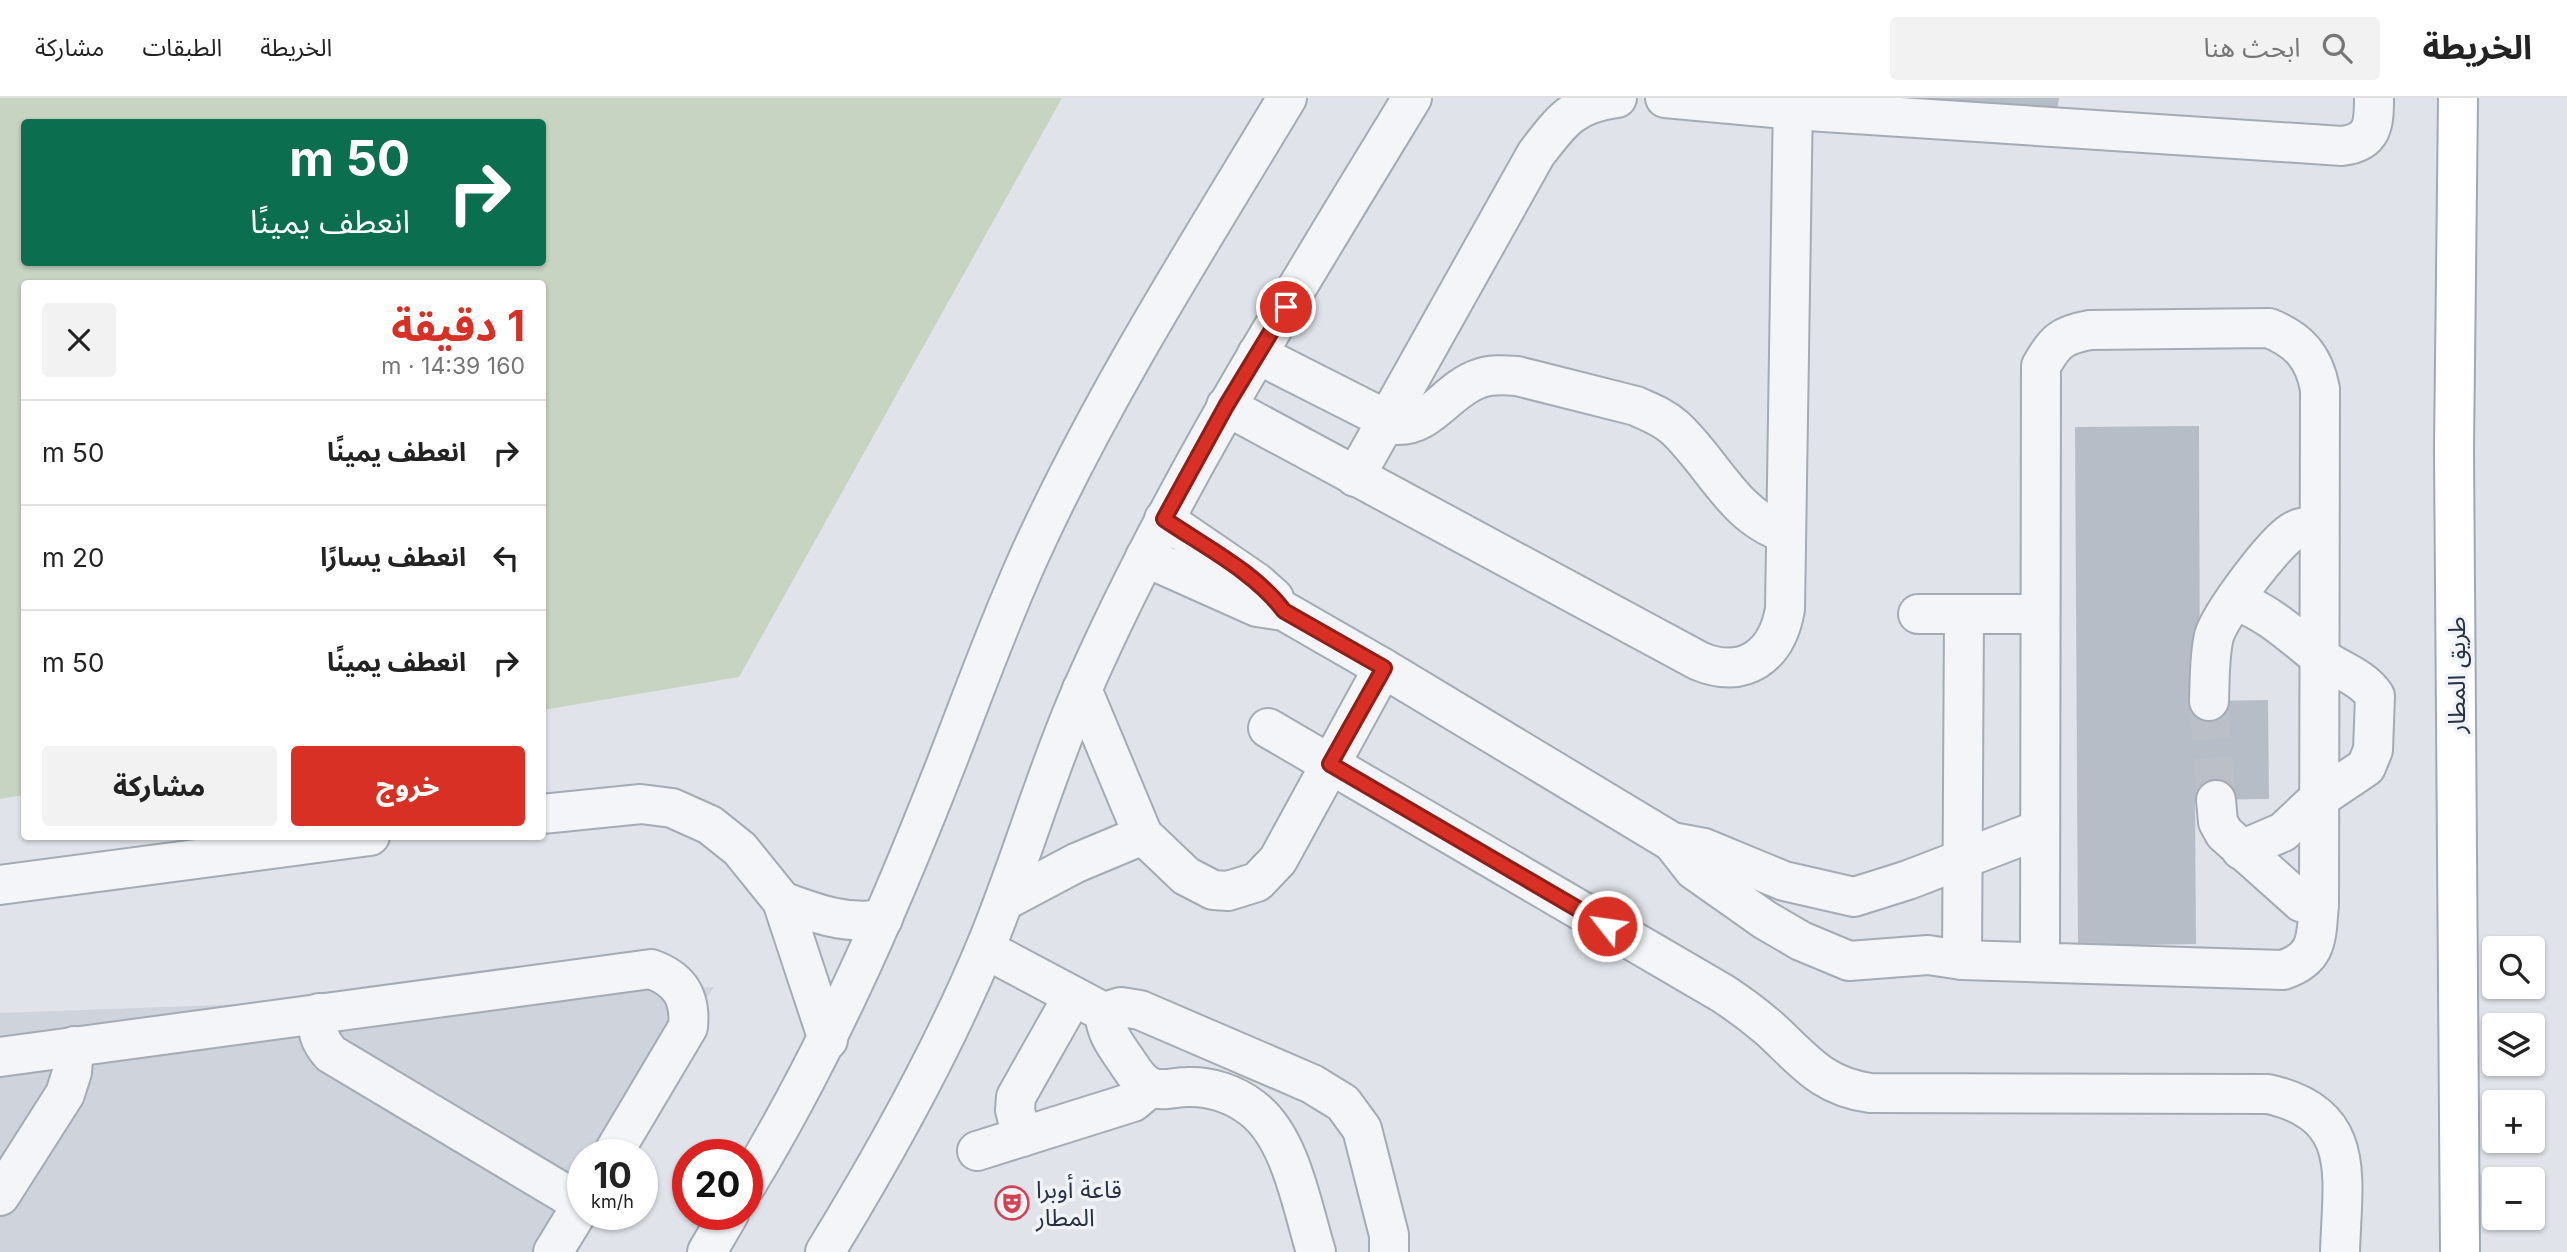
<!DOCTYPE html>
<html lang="ar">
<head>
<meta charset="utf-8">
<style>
	:root { --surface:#fff; --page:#f2f2f2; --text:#222; --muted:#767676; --line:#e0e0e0; --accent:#d93025 }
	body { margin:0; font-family:Inter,"Noto Sans Arabic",sans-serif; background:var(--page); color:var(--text); direction:rtl; height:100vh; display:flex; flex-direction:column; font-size:26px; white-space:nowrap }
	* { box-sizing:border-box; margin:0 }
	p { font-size:23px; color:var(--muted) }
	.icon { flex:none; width:38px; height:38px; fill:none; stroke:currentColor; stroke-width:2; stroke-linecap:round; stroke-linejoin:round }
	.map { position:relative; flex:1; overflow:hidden; direction:ltr }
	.sheet { position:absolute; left:21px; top:182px; width:525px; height:560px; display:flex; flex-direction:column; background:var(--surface); border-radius:7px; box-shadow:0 2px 5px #0004; direction:rtl }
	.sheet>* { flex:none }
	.banner { position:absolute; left:21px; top:21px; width:525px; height:147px; border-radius:7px; box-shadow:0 2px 5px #0004; direction:rtl; background:#0b6e4f; color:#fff; overflow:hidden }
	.fabs { position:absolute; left:2482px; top:838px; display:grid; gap:14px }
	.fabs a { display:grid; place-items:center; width:63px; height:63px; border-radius:7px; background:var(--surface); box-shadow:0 2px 5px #0004; font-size:35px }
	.speed { position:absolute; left:567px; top:1041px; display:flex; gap:14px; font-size:35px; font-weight:700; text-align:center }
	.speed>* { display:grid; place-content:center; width:91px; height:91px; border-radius:50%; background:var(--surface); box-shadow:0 2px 5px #0004; line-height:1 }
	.speed small { font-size:18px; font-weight:400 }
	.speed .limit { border:10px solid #d22; background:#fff; color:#111 }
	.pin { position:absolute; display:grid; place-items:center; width:60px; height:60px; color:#fff; margin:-30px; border:4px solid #fff; border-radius:50%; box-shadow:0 2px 7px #0007 }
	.me { position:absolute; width:77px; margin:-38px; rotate:300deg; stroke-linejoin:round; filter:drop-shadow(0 0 5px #0008) }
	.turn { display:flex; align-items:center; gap:24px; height:147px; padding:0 21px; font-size:32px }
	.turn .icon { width:91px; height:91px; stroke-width:2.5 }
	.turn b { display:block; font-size:49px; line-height:60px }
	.round { display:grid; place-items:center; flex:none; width:74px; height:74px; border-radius:7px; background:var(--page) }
	.head { display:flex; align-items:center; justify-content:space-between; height:119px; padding:0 21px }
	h1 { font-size:42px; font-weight:700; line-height:52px; color:var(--accent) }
	.cta { display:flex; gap:14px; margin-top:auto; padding:14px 21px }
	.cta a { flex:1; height:80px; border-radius:7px; background:var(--accent); color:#fff; font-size:28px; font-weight:700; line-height:80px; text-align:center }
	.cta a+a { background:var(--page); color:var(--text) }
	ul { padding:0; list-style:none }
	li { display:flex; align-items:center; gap:21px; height:105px; padding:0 21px; border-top:2px solid var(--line) }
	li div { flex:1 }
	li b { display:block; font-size:26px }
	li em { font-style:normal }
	header { display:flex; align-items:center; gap:42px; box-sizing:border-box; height:98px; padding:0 35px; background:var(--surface); border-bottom:2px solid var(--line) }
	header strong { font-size:33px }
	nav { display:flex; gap:38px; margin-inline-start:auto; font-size:24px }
	.search { width:490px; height:63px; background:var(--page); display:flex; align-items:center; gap:18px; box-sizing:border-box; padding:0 24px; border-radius:7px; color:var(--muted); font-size:26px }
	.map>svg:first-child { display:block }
	.built { fill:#ced3dc }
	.green { fill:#c6d4c1; fill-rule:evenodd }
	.building { fill:#b7bdc7 }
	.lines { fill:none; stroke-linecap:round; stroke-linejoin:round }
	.minor-tunnel { stroke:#bbc0c8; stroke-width:38; stroke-dasharray:38 19; stroke-linecap:butt }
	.minor-casing { stroke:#a5abb4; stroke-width:42 }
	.major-casing { stroke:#9fa8b6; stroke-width:42 }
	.minor { stroke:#f3f5f8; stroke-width:38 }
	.major { stroke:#fff; stroke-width:38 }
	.route-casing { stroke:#8d1f18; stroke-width:18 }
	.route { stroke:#d93025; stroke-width:12 }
	.labels { text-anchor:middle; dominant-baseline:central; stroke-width:7; stroke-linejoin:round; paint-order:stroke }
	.street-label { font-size:24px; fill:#283142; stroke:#f0f3f7 }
	.poi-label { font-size:24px; fill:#283142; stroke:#f0f3f7; text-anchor:start }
</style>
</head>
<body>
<header>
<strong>الخريطة</strong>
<div class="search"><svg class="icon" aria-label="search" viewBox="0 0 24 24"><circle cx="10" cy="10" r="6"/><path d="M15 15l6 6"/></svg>ابحث هنا</div>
<nav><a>الخريطة</a><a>الطبقات</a><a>مشاركة</a></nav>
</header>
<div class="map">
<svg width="2567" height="1154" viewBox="0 0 2567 1154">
	<rect width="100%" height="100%" fill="#e0e4ea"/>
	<path class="built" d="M714 889 602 1057H583V1086L538 1154H0V915Z"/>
	<path class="green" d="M0 0H1062L739 579 543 612 542 186H24V697L0 701ZM24 24H542V164H24Z"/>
	<g class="building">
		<path d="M1874 0H2059L2057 13Z"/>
		<path d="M2199 328 2200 603 2268 602 2269 701 2195 702 2196 846 2078 848 2075 329Z"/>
	</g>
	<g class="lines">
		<path class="minor-tunnel" d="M2209 603 2216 702"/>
		<defs>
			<g id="minor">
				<path d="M1665 0 1793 12 2342 48C2373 44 2374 27 2374 0"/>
				<path d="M1257 256 1397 327C1431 328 1447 292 1478 281 1490 276 1504 277 1517 278L1636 308C1649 314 1663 319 1674 329 1712 363 1734 420 1786 435"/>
				<path d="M1226 308 1699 563C1744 582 1777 558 1785 511L1793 0"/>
				<path d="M1355 379 1536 56C1562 22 1573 6 1617 0"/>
				<path d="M1164 421 1256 484 1274 500"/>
				<path d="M1145 459 1257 509 1284 513 1383 570 1672 744 1704 750 1784 783 1854 799 1908 782 2038 732"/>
				<path d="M2235 502C2270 516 2288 534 2317 557 2335 571 2362 578 2375 598L2373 652 2366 669 2317 702 2283 734 2241 752"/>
				<path d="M1918 516H2040"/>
				<path d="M1082 591 1143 737 1186 778 1213 792 1228 793 1257 784 1278 762 1383 570"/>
				<path d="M2209 603C2210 582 2209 559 2214 538 2220 517 2273 446 2292 434 2301 428 2308 429 2318 429"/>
				<path d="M1268 630 1722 895C1739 906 1755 918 1770 931 1804 962 1821 988 1870 995L2268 996C2359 1016 2342 1080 2340 1154"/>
				<path d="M2216 702 2218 724 2224 735 2301 804 2319 806"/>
				<path d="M542 716 641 706 672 710 710 727 740 751 782 803 828 942"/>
				<path d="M1672 744 1694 772 1765 822 1801 843 1849 863 1928 857 1962 862 2283 872C2319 860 2316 839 2319 806L2320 291C2314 259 2299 242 2269 230L2090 232C2062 237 2055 243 2041 268L2040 863"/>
				<path d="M0 787 370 738"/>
				<path d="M782 803C817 816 846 827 883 821"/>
				<path d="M1004 803 1076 765 1143 737"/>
				<path d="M985 851 1096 910"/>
				<path d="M1962 862 1964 516"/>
				<path d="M319 915C316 932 319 943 331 956L582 1106"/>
				<path d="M0 959 651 871C679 881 691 899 688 929L612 1057"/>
				<path d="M1022 1039 1015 1012 1016 999 1073 898"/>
				<path d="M977 1053 1133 1004 1151 989"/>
				<path d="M747 1086C825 957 886 819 941 679 971 603 998 526 1032 452 1104 295 1198 148 1287 0"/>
				<path d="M0 1098 65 996 72 974 74 948"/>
				<path d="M553 1154 583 1105"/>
				<path d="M707 1154 729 1116"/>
				<path d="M825 1154C885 1056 942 954 986 848 1021 764 1045 676 1082 592 1173 385 1295 193 1412 0"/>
				<path d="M1316 1154C1302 1109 1291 1039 1252 1010 1234 996 1210 988 1187 989 1175 989 1162 994 1150 989 1139 984 1132 971 1125 961 1114 945 1106 935 1104 914L1121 909 1140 912 1312 986 1343 1005 1362 1031 1389 1137V1154"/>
			</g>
			<path id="major" d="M2458 0 2454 352 2460 1154"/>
		</defs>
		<use href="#minor" class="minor-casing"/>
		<use href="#major" class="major-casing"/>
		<use href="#minor" class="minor"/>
		<use href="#major" class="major"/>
	</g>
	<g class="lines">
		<defs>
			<path id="route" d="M1286 209 1226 308 1164 421C1205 449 1255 474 1284 513L1384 570 1330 666 1607 828"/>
		</defs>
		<use href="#route" class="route-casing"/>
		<use href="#route" class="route"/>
	</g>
	<defs>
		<symbol id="theatre-ring" viewBox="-11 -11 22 22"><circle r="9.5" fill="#f0f3f7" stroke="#d34155" stroke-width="1.5"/><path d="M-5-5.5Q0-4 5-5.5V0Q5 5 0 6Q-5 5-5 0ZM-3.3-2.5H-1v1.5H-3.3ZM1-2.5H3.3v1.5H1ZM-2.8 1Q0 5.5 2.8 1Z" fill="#d34155"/></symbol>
	</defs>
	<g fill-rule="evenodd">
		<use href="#theatre-ring" x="993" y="1086" width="38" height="38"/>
	</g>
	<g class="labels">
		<g class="street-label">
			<text transform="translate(2456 577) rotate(-90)">طريق المطار</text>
		</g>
		<g class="poi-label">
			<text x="1036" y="1091">قاعة أوبرا<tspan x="1036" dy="28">المطار</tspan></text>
		</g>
	</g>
</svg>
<div class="fabs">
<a><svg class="icon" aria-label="search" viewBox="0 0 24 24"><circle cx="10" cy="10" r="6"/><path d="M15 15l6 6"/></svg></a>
<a><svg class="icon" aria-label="layers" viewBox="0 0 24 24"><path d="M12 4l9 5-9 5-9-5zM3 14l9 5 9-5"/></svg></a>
<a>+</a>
<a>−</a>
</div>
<div class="speed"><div>10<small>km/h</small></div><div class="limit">20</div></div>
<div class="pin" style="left:1286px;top:209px;background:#d93025"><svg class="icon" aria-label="arrive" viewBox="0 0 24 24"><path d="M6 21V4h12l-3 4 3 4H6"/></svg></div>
<svg class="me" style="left:1607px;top:828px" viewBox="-20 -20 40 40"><circle r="17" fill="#d93025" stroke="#fff" stroke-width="3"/><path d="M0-11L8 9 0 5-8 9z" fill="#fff"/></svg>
<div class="banner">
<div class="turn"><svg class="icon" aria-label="right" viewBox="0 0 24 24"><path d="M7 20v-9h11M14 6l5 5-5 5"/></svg><div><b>50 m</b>انعطف يمينًا</div></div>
</div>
<section class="sheet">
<div class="head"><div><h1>1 دقيقة</h1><p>160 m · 14:39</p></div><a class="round"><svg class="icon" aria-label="close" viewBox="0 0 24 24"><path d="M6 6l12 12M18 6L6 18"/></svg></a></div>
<ul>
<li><svg class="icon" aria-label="right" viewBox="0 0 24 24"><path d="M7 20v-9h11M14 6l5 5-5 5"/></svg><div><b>انعطف يمينًا</b></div><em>50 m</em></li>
<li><svg class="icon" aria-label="left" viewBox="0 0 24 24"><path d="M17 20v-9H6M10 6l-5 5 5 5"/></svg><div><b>انعطف يسارًا</b></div><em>20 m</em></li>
<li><svg class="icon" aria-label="right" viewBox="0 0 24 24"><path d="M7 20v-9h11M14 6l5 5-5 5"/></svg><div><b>انعطف يمينًا</b></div><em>50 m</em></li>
</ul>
<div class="cta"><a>خروج</a><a>مشاركة</a></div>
</section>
</div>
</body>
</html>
